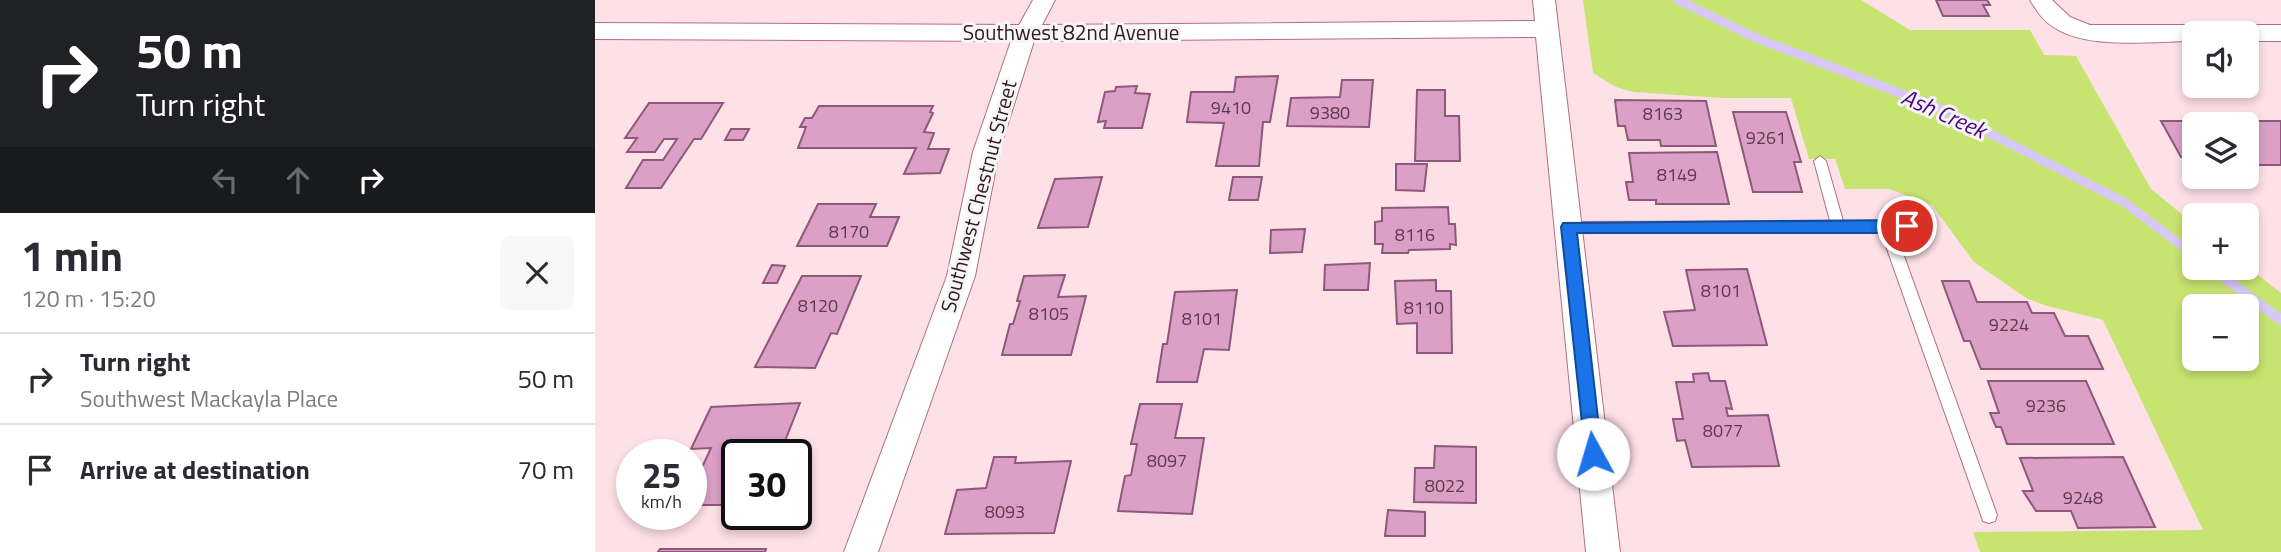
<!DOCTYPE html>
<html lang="en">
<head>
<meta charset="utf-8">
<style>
	:root { --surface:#fff; --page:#f7f7f7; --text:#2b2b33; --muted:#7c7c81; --line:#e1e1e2 }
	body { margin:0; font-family:"Titillium Web",sans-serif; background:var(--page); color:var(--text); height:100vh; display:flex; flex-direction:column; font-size:26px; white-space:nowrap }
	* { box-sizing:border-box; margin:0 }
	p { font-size:23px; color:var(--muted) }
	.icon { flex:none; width:38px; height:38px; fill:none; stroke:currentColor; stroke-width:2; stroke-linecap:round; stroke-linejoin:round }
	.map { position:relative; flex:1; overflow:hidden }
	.drawer { display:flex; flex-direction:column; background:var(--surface); width:595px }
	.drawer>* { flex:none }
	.hud { background:#202124; color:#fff; overflow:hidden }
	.fabs { position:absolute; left:1587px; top:21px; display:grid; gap:14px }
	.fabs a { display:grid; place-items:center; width:77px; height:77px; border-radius:10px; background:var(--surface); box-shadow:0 4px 10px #0003; font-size:35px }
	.speed { position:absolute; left:21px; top:439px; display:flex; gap:14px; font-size:35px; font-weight:700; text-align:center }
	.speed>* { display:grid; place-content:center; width:91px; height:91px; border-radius:50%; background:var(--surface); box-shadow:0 4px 10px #0003; line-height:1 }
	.speed small { font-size:18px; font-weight:400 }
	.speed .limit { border:4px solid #111; border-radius:10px; background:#fff; color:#111 }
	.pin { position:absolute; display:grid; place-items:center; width:60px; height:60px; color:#fff; margin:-30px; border:4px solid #fff; border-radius:50%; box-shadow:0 2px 7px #0007 }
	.me { position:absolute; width:77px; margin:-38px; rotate:354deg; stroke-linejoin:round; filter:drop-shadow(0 0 5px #0008) }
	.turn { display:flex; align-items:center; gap:24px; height:147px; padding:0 21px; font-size:32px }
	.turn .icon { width:91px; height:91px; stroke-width:2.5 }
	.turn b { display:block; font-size:49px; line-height:60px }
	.lanes { display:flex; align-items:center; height:66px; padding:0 21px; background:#0003; justify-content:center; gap:35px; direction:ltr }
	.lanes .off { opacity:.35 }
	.round { display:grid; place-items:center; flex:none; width:74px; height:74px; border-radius:10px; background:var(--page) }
	.overview { display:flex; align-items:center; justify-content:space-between; height:119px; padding:0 21px }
	h1 { font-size:42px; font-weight:700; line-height:52px }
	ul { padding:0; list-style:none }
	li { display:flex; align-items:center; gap:21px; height:91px; padding:0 21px; border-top:2px solid var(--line) }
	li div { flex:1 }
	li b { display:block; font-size:26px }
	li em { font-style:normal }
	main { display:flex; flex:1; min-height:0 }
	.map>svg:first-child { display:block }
	.green { fill:#c8e470; fill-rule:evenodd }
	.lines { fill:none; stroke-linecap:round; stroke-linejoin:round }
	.stream-far1 { stroke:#d8c8f6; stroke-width:9 }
	.stream { stroke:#d8c8f6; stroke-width:10 }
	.building { fill:#dca0c6; stroke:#8e587b; stroke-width:2 }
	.lane-casing { stroke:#b16f83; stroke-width:2 }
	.street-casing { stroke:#b16f83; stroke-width:2 }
	.lane { fill:#fff; fill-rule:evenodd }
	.street { fill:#fff; fill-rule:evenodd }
	.route { fill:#1a73e8; stroke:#114b97; stroke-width:2 }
	.labels { text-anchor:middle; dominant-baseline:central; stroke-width:6; stroke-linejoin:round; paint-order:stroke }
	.number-label { font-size:18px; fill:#5d3b4a }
	.street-label { font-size:21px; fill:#331921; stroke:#f6f6f6 }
	.water-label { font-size:23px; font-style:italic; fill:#50008e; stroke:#f6f6f6 }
</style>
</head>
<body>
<main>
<section class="drawer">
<div class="hud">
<div class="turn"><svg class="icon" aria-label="right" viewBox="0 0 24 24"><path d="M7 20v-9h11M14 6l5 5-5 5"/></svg><div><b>50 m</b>Turn right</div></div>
<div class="lanes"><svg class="icon off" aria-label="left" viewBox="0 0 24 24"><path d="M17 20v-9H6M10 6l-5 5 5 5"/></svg><svg class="icon off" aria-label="ahead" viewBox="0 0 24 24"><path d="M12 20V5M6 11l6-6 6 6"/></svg><svg class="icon" aria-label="right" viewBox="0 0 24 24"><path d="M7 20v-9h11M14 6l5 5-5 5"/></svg></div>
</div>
<div class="overview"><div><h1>1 min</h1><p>120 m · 15:20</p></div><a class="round"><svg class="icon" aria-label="close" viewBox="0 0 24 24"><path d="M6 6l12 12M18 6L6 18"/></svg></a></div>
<ul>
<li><svg class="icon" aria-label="right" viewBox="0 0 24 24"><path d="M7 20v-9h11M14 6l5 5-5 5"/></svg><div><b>Turn right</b><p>Southwest Mackayla Place</p></div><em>50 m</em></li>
<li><svg class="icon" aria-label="arrive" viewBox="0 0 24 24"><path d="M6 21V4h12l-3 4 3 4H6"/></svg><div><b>Arrive at destination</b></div><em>70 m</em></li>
</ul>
</section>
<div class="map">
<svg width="1686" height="552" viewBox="0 0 1686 552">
	<rect width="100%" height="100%" fill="#fee0e7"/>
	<path class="green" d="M988 0H1266L1315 30H1435L1449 55 1481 56 1556 189 1599 224 1600 268 1652 266 1686 293V552H1385L1378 532 1608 530 1508 320 1452 306 1431 298 1379 262 1337 205 1294 189H1250L1240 159H1214L1196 98H1127L1038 92 1021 87 998 73ZM1600 306H1652V359H1600Z"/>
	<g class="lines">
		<path class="stream-far1" d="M1083 0 1161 38 1349 110 1529 202 1591 249"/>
		<g class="stream">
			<path d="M1589 247 1600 255"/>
			<path d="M1616 268 1686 320"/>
		</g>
	</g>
	<g class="building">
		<path d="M1341 0H1392L1395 5H1388L1394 16H1348Z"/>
		<path d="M683 76 675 122H668L664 166H621L629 123 592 122 596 92H639L641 77Z"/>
		<path d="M747 80H778L774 127 692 126 696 98 745 97Z"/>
		<path d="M542 86 540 93 555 94 547 128H509L511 121 503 122 510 92 520 91 521 87Z"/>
		<path d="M822 90H850V116H864L865 161H820Z"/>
		<path d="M1020 100 1111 101 1121 146H1066L1065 140H1033L1030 126H1023Z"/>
		<path d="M54 103H128L106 139H99L66 188H31L48 160H68L82 139H69L60 152H32L42 138H30Z"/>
		<path d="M224 106H338L335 112 338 113 329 132 339 133 333 149H354L345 173 309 174 321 148H203L211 127H205L210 118H217Z"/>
		<path d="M1138 112H1191L1206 162H1199L1207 192H1158Z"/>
		<path d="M1566 121H1601L1603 124H1600V157H1586Z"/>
		<path d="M1627 121H1686V165H1657L1652 162V124L1612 123H1629Z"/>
		<path d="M136 129H154L148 140H130Z"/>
		<path d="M1122 152 1134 204H1061V200H1034L1031 182H1038L1034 153Z"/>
		<path d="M801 164H832L829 191 801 190Z"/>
		<path d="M507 177 493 227 443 228 460 179Z"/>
		<path d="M638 177H667L663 200H634Z"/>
		<path d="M223 204H281L275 217H304L292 246H202Z"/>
		<path d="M853 207 854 224H860L861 245 855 244V249L814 250 813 253H787L788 244H780V222L787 221V208Z"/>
		<path d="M710 229 707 252 675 253 676 230Z"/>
		<path d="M775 263 773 290H729L730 265Z"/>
		<path d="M177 265 190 266 182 283H168Z"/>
		<path d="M1152 269 1172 345 1078 346 1069 312 1100 310 1091 270Z"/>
		<path d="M470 275 463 297 491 296 476 355H407L415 324H418L425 301H422L429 276Z"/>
		<path d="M207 276H266L242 334 236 333 220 368 160 367Z"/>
		<path d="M841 280V291H856L857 353H822V323L802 324 800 281Z"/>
		<path d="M1347 281H1374L1382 302H1432L1437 313H1459L1470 336H1493L1508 369H1386L1375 341H1369Z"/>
		<path d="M642 290 634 350 609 349 602 382H562L568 344H572L580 292Z"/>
		<path d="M1113 373 1115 381H1130L1137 409 1131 408 1133 416 1173 415 1184 466 1097 467 1090 440 1082 441 1078 419H1088L1081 382H1099L1098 374Z"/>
		<path d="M1393 381H1491L1519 444H1412L1406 427H1401L1395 413H1404Z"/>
		<path d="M205 403 190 441 172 442 167 455H142V505H96V491L116 448 96 449 116 407Z"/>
		<path d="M545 404H587L580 438H609L597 514 523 511 530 476 536 475 542 444H536Z"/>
		<path d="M840 446 881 447V503L819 502 820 468H839Z"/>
		<path d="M399 457H421L420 463 476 461 459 533 350 534 362 490 391 488Z"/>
		<path d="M1528 457 1560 527 1483 528 1476 511H1441L1428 491H1438L1425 458Z"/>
		<path d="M793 510 830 512V536H790Z"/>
		<path d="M65 549H171L170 552H63Z"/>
	</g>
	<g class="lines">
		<defs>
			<path id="lane" d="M1225 156 1231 161 1248 221H1334L1341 226 1334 231H1300L1402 515 1400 521 1394 523 1388 521 1386 515 1286 232H974L967 227 974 222 1235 221 1219 161Z"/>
			<g id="street">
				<path d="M438 0H460L447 25 940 21 938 0H960L1025 552H991L941 37 439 41 404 152 380 276 283 552H249L352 276 378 152 416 41 0 39V23L424 25Z"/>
				<path d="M1435 0H1457L1475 17 1495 25H1686V41H1652V33H1600V41C1559 41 1494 50 1460 28 1448 21 1442 11 1435 0Z"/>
			</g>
		</defs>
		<use href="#lane" class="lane-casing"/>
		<use href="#street" class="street-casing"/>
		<use href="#lane" class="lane"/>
		<use href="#street" class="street"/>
	</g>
	<path class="route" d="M1312 220 1320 226 1312 233H982L1007 454 1004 460 998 462 991 460 966 227 968 223Z"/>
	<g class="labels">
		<g class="number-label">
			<text x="636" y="107">9410</text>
			<text x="735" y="112">9380</text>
			<text x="1068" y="113">8163</text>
			<text x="1171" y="137">9261</text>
			<text x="1082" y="174">8149</text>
			<text x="254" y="231">8170</text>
			<text x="820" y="234">8116</text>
			<text x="1126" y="290">8101</text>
			<text x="223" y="305">8120</text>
			<text x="829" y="307">8110</text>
			<text x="454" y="313">8105</text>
			<text x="607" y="318">8101</text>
			<text x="1414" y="324">9224</text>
			<text x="1451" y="405">9236</text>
			<text x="1128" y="430">8077</text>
			<text x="572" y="460">8097</text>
			<text x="850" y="485">8022</text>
			<text x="1488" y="497">9248</text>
			<text x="410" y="511">8093</text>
		</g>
		<g class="street-label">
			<text x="476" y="32">Southwest 82nd Avenue</text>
			<text transform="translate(383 196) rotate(-75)">Southwest Chestnut Street</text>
		</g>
		<g class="water-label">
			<text transform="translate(1349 113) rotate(24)">Ash Creek</text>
		</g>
	</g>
</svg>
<div class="fabs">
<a><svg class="icon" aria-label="sound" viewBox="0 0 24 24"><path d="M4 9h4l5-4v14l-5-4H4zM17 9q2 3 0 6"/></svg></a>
<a><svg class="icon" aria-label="layers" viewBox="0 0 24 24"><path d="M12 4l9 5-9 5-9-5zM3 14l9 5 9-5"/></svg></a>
<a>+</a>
<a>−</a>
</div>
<div class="speed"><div>25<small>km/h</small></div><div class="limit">30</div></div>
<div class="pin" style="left:1312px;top:226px;background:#d93025"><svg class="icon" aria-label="arrive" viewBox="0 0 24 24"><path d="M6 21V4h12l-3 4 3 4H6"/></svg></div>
<svg class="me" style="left:998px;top:454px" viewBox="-20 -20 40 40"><circle r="19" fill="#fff"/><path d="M0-13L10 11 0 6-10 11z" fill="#1a73e8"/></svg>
</div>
</main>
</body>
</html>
